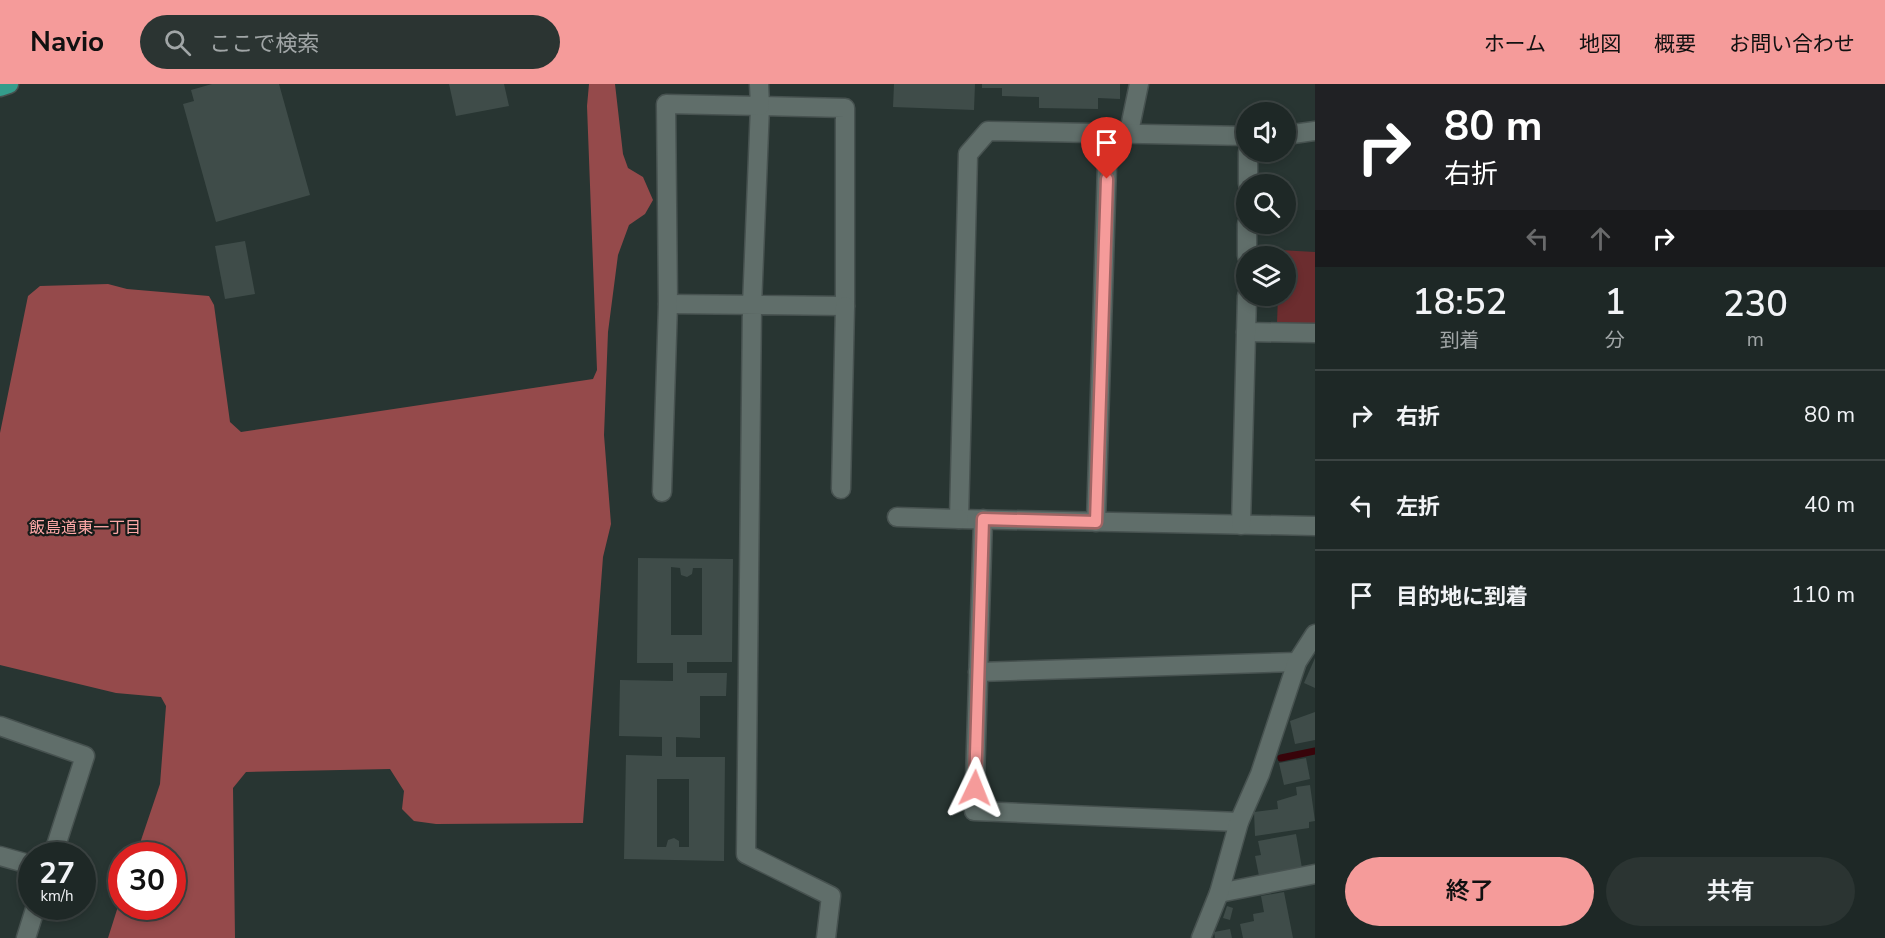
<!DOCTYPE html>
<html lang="ja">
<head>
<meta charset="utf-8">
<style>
	:root { --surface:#1e2826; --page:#2b3432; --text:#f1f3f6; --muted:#a1a6a7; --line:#3c4443; --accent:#f59b9a }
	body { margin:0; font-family:"Nunito Sans","Noto Sans JP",sans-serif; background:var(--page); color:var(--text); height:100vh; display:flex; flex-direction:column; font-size:22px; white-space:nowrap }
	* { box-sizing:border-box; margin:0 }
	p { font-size:20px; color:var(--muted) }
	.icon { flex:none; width:33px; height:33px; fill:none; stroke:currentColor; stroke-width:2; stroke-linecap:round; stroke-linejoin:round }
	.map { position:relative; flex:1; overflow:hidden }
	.panel { display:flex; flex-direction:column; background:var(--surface); width:570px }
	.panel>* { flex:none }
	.top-card { background:#202124; color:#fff; overflow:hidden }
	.fabs { position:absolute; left:1236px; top:18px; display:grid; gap:12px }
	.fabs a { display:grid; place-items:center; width:60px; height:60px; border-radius:50%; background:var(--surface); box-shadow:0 3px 9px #0003,0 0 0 2px var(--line); font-size:30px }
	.speed { position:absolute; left:18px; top:758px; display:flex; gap:12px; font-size:30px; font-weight:700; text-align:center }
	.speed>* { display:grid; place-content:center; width:78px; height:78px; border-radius:50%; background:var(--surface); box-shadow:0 3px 9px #0003,0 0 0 2px var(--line); line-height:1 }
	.speed small { font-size:15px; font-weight:400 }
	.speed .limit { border:9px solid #d22; background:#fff; color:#111 }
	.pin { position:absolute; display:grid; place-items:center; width:51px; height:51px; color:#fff; margin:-62px -26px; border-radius:50% 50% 50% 0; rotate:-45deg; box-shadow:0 0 6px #0007 }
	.pin .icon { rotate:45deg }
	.me { position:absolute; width:66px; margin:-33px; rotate:2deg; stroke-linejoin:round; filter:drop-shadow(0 0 4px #0008) }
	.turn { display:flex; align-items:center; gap:21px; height:126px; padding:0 30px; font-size:27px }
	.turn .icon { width:78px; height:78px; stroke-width:2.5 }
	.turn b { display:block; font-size:42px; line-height:51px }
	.lanes { display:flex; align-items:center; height:57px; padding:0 30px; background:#0003; justify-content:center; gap:30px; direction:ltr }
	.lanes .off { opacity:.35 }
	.eta { display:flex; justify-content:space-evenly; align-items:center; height:102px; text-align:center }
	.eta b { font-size:36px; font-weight:600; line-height:42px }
	.action { display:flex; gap:12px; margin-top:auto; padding:12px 30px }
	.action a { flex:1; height:69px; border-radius:36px; background:var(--accent); color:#111; font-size:24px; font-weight:600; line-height:69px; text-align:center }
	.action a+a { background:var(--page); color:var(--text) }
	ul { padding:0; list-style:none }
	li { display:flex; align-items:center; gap:18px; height:90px; padding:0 30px; border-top:2px solid var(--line) }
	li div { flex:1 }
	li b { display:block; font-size:22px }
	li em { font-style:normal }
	header { display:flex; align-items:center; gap:36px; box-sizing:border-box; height:84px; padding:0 30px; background:var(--accent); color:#111 }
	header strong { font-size:28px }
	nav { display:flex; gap:33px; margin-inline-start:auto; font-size:21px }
	.search { width:420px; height:54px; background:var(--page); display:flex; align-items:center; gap:15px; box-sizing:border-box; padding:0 21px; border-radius:33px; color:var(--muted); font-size:22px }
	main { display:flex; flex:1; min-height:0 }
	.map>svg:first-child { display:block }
	.green { fill:#6c2d2f }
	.forest { fill:#954a4b }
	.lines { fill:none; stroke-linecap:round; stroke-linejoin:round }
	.stream { stroke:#38040a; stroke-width:7 }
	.building { fill:#3f4c49; fill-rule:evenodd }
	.minor-casing { stroke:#475250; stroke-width:21 }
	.highway-casing { stroke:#475250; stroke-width:21 }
	.minor { stroke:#606e6a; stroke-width:18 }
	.highway { stroke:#349c8b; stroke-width:18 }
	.route-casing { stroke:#9f6564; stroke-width:15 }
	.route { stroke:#f59b9a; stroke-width:10 }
	.labels { text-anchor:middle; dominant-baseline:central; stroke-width:4.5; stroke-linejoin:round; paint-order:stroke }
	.neighbourhood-label { font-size:16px; fill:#fda8a7; stroke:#151b19 }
</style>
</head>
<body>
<header>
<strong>Navio</strong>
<div class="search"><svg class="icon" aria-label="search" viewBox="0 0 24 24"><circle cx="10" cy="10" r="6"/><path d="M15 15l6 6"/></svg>ここで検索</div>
<nav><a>ホーム</a><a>地図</a><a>概要</a><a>お問い合わせ</a></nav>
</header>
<main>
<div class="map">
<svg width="1315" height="854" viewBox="0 0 1315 854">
	<rect width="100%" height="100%" fill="#283532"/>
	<path class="green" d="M1279 166 1315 168V240L1277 239 1278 212H1286V172H1279Z"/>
	<path class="forest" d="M589 0H615L623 70 628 84 643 93 653 116 645 130 629 141 618 171 608 248 604 351 611 440 603 473 583 739 436 740 414 737 402 725 404 707 390 685 246 688 233 704 235 854H108L121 813 122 822H172V771H136L160 700 166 622 161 613 116 609 0 581V349L28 212 40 202 108 200 127 205 209 212 214 221 230 338 241 348 593 295 597 286 587 22Z"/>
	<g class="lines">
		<path class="stream" d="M1281 674 1315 667"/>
	</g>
	<g class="building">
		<path d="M212 0H279L310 111 216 138 183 20 194 17 191 6Z"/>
		<path d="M449 0H504L509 22 456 32Z"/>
		<path d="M894 0H975L974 26 893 23Z"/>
		<path d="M982 0H1120V15L1098 14V25L1039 24V13L1002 12V4H982Z"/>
		<path d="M245 157 255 210 225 215 215 162Z"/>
		<path d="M638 474 733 475 732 578H687V589H727L726 612H700V654L676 653V673H725L724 777 624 775 626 671 662 672V653L619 652 620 596 673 597V579H637ZM671 483 680 484 681 491 687 493 692 490 693 484H702V551H671ZM657 695H689V763H679V757L674 754 668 756 666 763H657Z"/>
		<path d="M1315 574V604L1304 599Z"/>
		<path d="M1315 628V656L1295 660 1290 637Z"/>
		<path d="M1306 674 1310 695 1284 701 1279 679Z"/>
		<path d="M1310 701 1315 737 1309 738V744L1255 752 1254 728 1278 725 1277 717 1297 711 1296 703Z"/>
		<path d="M1296 750 1302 784 1259 792 1255 772 1261 771 1258 757Z"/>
		<path d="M1284 808 1293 854H1243L1240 840 1254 837 1253 830 1264 828 1261 812Z"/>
		<path d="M1227 822 1233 824 1230 836 1223 834Z"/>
		<path d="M1230 845 1232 854H1215L1214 848Z"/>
	</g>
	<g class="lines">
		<defs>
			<g id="minor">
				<path d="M1129 48 1139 0"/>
				<path d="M1286 51 1315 47"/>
				<path d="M1246 52 988 47 968 70 959 435 1315 442"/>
				<path d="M1248 100V68"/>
				<path d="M1247 172V140"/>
				<path d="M668 220 845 222V24L760 22 752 222 746 770 831 812 826 854"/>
				<path d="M1246 248 1315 249"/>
				<path d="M841 405 845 222"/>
				<path d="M662 408 668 220 666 20 760 22 759 0"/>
				<path d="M897 433 959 435"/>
				<path d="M983 435 974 727 1239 738"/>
				<path d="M1096 438 1108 49"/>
				<path d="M1241 441 1247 212"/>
				<path d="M978 588 1297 578"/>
				<path d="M0 642 85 672 53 771"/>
				<path d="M0 772 32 781"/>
				<path d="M1219 809 1315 790"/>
				<path d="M26 854 36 822"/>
				<path d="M1201 854 1219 809 1239 738 1260 690 1297 578 1315 550"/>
			</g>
			<path id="highway" d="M0 3 9 0"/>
		</defs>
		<use href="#minor" class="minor-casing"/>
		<use href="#highway" class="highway-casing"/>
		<use href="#minor" class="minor"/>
		<use href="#highway" class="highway"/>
	</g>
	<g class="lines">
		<defs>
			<path id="route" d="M975 704 983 435 1096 438 1107 95"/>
		</defs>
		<use href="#route" class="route-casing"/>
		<use href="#route" class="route"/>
	</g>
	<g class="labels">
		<g class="neighbourhood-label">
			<text x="85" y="444">飯島道東一丁目</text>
		</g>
	</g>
</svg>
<div class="fabs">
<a><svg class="icon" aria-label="sound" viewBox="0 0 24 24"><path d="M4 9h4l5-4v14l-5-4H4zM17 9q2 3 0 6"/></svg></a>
<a><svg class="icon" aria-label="search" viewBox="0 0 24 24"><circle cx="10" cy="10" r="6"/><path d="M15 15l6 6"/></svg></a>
<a><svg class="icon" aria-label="layers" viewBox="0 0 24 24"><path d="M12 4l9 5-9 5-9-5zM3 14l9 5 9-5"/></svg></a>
</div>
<div class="speed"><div>27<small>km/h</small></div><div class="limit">30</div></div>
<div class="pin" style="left:1107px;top:95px;background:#d93025"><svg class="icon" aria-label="arrive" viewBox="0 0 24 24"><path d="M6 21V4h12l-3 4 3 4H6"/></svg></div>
<svg class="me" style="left:975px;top:704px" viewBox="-20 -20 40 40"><path d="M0-17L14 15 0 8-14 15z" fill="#f59b9a" stroke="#fff" stroke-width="4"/></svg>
</div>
<section class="panel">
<div class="top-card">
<div class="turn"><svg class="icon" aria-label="right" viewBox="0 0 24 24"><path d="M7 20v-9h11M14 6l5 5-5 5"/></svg><div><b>80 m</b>右折</div></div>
<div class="lanes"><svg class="icon off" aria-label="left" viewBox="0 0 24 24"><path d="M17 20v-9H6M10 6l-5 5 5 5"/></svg><svg class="icon off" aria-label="ahead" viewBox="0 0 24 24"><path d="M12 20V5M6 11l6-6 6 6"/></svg><svg class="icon" aria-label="right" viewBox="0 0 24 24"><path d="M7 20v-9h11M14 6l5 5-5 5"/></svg></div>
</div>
<div class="eta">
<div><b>18:52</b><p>到着</p></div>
<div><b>1</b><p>分</p></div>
<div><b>230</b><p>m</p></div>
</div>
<ul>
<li><svg class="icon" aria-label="right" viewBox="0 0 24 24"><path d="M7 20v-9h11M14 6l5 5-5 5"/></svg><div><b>右折</b></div><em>80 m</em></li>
<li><svg class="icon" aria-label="left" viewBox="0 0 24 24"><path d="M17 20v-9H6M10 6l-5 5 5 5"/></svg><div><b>左折</b></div><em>40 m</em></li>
<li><svg class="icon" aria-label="arrive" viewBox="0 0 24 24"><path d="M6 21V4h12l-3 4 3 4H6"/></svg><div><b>目的地に到着</b></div><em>110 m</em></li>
</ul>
<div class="action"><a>終了</a><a>共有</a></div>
</section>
</main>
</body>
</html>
